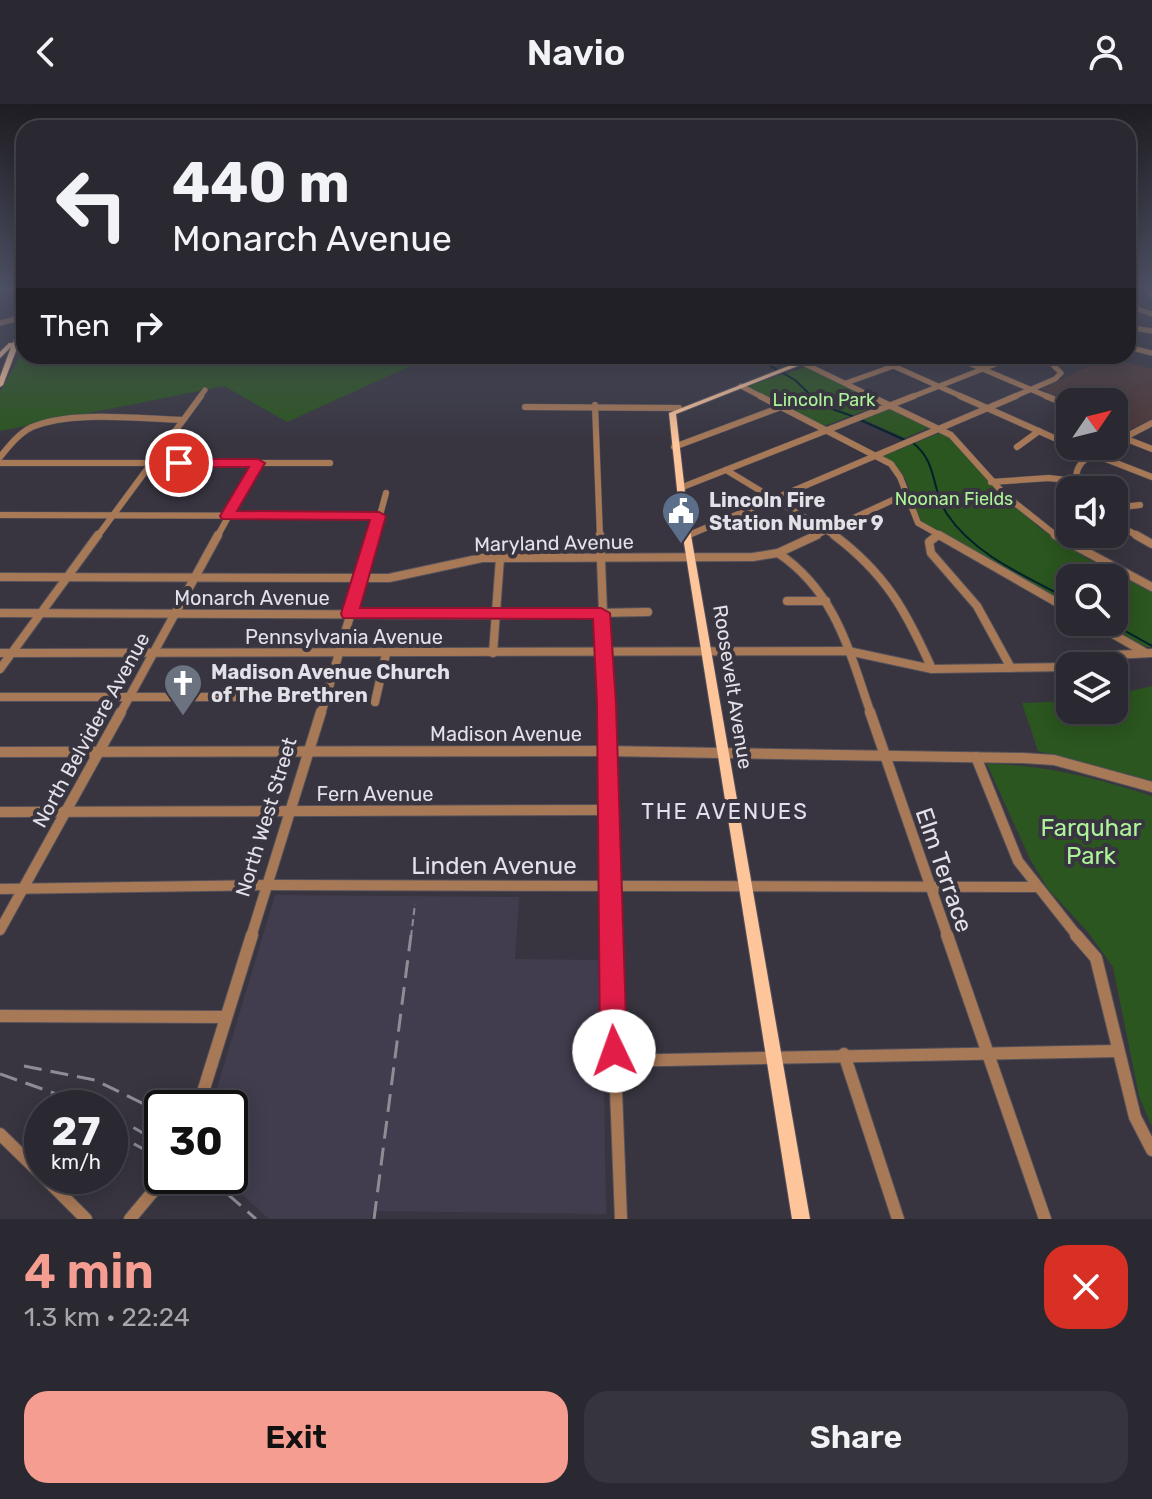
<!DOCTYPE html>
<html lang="en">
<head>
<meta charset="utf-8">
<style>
	:root { --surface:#2a2830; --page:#36343c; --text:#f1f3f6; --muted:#a5a6ab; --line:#46444c; --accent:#f59d90 }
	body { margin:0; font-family:Rubik,sans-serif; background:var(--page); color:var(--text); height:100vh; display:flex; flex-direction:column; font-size:30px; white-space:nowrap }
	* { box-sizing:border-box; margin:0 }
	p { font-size:26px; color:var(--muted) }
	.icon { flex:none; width:44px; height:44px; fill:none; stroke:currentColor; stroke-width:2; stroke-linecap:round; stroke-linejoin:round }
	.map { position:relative; height:1115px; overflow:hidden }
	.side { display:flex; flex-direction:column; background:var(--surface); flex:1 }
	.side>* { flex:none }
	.top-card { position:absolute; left:16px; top:16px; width:1120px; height:244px; border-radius:24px; box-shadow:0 4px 20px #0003,0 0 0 2px var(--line); background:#2a2830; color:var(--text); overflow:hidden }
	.needle { width:52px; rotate:55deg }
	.controls { position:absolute; left:1056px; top:284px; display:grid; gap:16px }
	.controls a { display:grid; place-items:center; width:72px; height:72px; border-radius:16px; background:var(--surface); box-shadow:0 4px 20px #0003,0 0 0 2px var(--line); font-size:40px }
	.speed { position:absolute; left:24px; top:986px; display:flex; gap:16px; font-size:40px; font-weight:700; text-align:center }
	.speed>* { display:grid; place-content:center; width:104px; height:104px; border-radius:50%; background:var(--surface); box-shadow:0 4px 20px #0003,0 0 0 2px var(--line); line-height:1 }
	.speed small { font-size:20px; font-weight:400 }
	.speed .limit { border:4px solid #111; border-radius:12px; background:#fff; color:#111 }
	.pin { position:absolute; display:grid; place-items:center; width:68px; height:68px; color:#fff; margin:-34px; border:4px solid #fff; border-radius:50%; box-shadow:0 2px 8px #0007 }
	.me { position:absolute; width:88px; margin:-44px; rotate:357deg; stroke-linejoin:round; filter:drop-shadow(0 0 6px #0008) }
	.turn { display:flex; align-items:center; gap:28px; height:168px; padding:0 24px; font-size:36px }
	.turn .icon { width:104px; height:104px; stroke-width:2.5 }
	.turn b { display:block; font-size:56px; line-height:68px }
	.then { display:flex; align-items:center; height:76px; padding:0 24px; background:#0003; gap:16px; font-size:30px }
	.round { display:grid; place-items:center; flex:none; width:84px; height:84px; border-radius:24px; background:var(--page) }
	.summary { display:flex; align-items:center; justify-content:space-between; height:136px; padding:0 24px }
	h1 { font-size:48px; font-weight:600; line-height:60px; color:var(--accent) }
	.button { display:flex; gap:16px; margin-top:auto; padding:16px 24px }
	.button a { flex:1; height:92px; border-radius:24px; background:var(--accent); color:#111; font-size:32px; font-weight:600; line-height:92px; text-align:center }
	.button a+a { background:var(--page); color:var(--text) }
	header { display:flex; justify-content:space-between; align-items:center; height:104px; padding:0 24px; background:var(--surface); font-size:36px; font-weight:600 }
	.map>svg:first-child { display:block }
	.built { fill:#423d4e }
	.education { fill:#4e3939 }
	.green { fill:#2b561f }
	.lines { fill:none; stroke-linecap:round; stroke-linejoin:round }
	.stream { stroke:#00212c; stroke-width:2 }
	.minor-far4-casing { stroke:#53515b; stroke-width:6 }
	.minor-far3-casing { stroke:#53515b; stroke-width:7 }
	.minor-far2-casing { stroke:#53515b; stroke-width:10 }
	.minor-far1-casing { stroke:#53515b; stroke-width:12 }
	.minor-casing { stroke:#53515b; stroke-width:14 }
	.major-casing { stroke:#53515b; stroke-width:2 }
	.minor-far4 { stroke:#a87957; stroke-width:5 }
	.minor-far3 { stroke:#a87957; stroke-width:6 }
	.minor-far2 { stroke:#a87957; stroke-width:8 }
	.minor-far1 { stroke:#a87957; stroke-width:10 }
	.minor { stroke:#a87957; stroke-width:12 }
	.major { fill:#fec49a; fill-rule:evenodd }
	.rail-far1 { stroke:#8e8c95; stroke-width:2; stroke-dasharray:7 4; stroke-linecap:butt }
	.rail { stroke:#8e8c95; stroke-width:3; stroke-dasharray:18 9; stroke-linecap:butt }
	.route { fill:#e11d48; stroke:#92132f; stroke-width:2 }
	.labels { text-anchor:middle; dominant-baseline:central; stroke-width:8; stroke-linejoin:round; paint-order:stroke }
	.far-park-label { font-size:18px; fill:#adf499; stroke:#383540 }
	.poi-label { font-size:20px; font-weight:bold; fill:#e2e1e8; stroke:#383540; text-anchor:start }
	.street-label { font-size:20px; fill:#e2e1e8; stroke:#383540 }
	.neighbourhood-label { font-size:22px; letter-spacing:2px; fill:#e3dfed; stroke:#383540 }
	.near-park-label { font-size:24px; fill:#adf499; stroke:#383540 }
	.near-street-label { font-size:24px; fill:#e2e1e8; stroke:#383540 }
</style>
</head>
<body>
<header><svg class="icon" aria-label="back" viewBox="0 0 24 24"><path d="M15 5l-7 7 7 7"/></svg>Navio<svg class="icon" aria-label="person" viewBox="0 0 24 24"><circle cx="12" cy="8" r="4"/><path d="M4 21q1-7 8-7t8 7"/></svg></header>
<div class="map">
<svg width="1152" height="1115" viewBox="0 0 1152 1115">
	<rect width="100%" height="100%" fill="#383540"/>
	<path class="built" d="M275 791 519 793 515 855 602 856 606 1110 373 1107 371 1115H269L221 1072H230V1004H211Z"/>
	<path class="education" d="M1101 252 1152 265V315L1122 330 1114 326V298H1070L1041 285 1087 263Z"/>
	<g class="green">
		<path d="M24 245V252H401L415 260 287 318 224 282 0 327V288Z"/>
		<path d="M806 263 812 265 884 299 824 322 748 282Z"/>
		<path d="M892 304 930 323 905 334 863 315Z"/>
		<path d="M940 329 960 340 1001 391 1041 425 1089 456 1152 486V543H1146L1100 518H1114V474H1070V501L923 419C907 392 914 371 883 352Z"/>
		<path d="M1152 582V677L1038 647 1022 599 1070 597V606H1114V591Z"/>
		<path d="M987 660C1043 660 1099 675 1152 692V1023L1139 992 1113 863 1087 827 1048 785 1030 755Z"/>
	</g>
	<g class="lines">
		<g class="stream">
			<path d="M753 252 795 276 821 301 852 312"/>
			<path d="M858 315 907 337"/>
			<path d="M913 339C938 358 931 386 947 410 975 452 1028 473 1070 496"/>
			<path d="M1109 518 1152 542"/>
		</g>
		<defs>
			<g id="minor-far4">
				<path d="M1152 183 1148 186 1152 191"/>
				<path d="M0 186 17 183"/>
				<path d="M1128 202 1152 210"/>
				<path d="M0 219 24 213"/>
				<path d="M1128 223 1152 227"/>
				<path d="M1128 243 1152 249"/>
				<path d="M871 252 965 294"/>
				<path d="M952 252 1051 294"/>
				<path d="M1015 252 1041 256 1058 252"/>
				<path d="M805 260 875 294"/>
				<path d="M813 260 831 252"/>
				<path d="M846 279 922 252"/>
				<path d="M741 282 764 294"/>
				<path d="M199 294 205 286"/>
				<path d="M909 294 998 259"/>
				<path d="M1011 294 1055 275 1061 269 1048 256"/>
			</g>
			<g id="minor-far3">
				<path d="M760 292 891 360 900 373 918 419 943 433"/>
				<path d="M870 292 951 331 1005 391 1058 433"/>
				<path d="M960 292 1070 341"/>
				<path d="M1046 292 1070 302"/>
				<path d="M595 301 600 433"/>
				<path d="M525 303 679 304"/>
				<path d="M1114 330 1152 345"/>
				<path d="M1114 339 1152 319"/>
				<path d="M1072 342 1152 373"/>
				<path d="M674 343 781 303"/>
				<path d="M1017 343 1039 327"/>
				<path d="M0 353C9 342 19 329 32 323 72 306 140 315 183 316"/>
				<path d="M0 359H330"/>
				<path d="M726 366 837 433"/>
				<path d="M991 378 1049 374 1074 377"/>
				<path d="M680 384 914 292"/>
				<path d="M1078 386C1070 361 1087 352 1107 342"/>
				<path d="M1114 404 1140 401"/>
				<path d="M0 411 379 412"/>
				<path d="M1114 419 1140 433"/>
				<path d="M689 431 1016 292"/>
				<path d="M97 433 201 292"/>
				<path d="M217 433 258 359"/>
				<path d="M374 433 386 389"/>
				<path d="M812 433 906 390"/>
				<path d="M935 433 938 431"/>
			</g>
			<g id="minor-far2">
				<path d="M600 431 607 610"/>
				<path d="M834 431C886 470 906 507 932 565"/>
				<path d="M938 431 929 438 931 449 977 502 1011 564"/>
				<path d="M939 431 1070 506"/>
				<path d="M1055 431 1152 483"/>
				<path d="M1136 431 1152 440"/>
				<path d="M778 449C836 488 849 547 871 610"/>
				<path d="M0 473 389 474 482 454 753 453 778 449 817 431"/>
				<path d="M787 497H826"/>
				<path d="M0 509 498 511 648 508"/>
				<path d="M1092 518 1146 549"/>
				<path d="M0 549 848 547 932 565 1070 563"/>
				<path d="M493 549 500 454"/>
				<path d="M1073 562 1115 551 1152 549"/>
				<path d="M0 565 98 431"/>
				<path d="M0 593H324"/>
				<path d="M375 598 386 550"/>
				<path d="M120 610 218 431"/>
				<path d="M321 610 374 431"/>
			</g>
			<g id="minor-far1">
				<path d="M607 608 610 833"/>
				<path d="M870 608 948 833"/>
				<path d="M0 648 605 647 1023 654 1054 656 1152 683"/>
				<path d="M976 653 1018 757 1078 833"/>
				<path d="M0 708 606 706"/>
				<path d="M0 785 266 781 1036 783"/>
				<path d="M0 826 121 608"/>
				<path d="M251 833 321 608"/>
			</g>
			<g id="minor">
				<path d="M610 831 621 1115"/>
				<path d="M947 831 1045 1115"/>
				<path d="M1076 831 1096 854 1135 1013 1152 1046"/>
				<path d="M0 912 225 913"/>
				<path d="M844 950 898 1115"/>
				<path d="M614 957 1118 947"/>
				<path d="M198 1004 252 831"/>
				<path d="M0 1030 42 1071"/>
				<path d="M43 1072 86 1115"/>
				<path d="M130 1115 166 1072"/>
			</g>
			<g id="major">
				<path d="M24 216V226L3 281 0 283V273L11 243 0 254V248L9 239H13L21 218Z"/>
				<path d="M814 252H823L676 310 688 414 810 1115H792L680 414 669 309Z"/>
			</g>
		</defs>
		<use href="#minor-far4" class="minor-far4-casing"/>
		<use href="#minor-far3" class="minor-far3-casing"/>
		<use href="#minor-far2" class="minor-far2-casing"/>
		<use href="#minor-far1" class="minor-far1-casing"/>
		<use href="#minor" class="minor-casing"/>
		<use href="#major" class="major-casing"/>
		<use href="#minor-far4" class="minor-far4"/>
		<use href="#minor-far3" class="minor-far3"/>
		<use href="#minor-far2" class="minor-far2"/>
		<use href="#minor-far1" class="minor-far1"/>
		<use href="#minor" class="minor"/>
		<use href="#major" class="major"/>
		<path class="rail-far1" d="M411 833 415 800"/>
		<g class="rail">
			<path d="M24 962 95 976 144 1000"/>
			<path d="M0 970 96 1004"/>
			<path d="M110 1010 162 1040"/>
			<path d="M110 1027 162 1055"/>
			<path d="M207 1072 256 1115"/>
			<path d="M374 1115 411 831"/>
		</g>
	</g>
	<linearGradient id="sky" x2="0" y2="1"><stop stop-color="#1f1d23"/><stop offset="0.54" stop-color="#4d5164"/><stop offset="1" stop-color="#4d5164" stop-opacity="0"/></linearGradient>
	<rect width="1152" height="339" fill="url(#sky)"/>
	<path class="route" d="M258 355 265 359 237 407 379 408 386 412 360 504H601L610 509 616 600 627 947 623 957 614 961 604 957 600 947 597 600 593 515 343 514 341 510 370 416 222 415 220 412 249 363H179L172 359 179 355Z"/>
	<defs>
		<symbol id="civic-pin" viewBox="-11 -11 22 30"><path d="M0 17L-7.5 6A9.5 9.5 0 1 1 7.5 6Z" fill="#5c6f8a" stroke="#383540"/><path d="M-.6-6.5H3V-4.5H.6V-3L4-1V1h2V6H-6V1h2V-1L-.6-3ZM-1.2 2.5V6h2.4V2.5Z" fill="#fff"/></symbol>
		<symbol id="church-pin" viewBox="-11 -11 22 30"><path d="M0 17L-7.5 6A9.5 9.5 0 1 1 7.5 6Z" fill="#6b7280" stroke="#383540"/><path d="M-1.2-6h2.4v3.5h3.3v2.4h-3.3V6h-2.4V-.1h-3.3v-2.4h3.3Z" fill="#fff"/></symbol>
	</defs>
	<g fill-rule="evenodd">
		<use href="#civic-pin" x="659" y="385" width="44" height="60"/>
		<use href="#church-pin" x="161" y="557" width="44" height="60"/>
	</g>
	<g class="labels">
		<g class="far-park-label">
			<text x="824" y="296">Lincoln Park</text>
			<text x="954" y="395">Noonan Fields</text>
		</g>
		<g class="poi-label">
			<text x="709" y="396">Lincoln Fire<tspan x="709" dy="23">Station Number 9</tspan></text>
			<text x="211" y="568">Madison Avenue Church<tspan x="211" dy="23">of The Brethren</tspan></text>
		</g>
		<g class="street-label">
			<text transform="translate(554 439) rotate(-1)">Maryland Avenue</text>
			<text x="252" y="494">Monarch Avenue</text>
			<text x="344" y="533">Pennsylvania Avenue</text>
			<text transform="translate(733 583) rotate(81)">Roosevelt Avenue</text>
			<text transform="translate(91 626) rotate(-61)">North Belvidere Avenue</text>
			<text x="506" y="630">Madison Avenue</text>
			<text x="375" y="690">Fern Avenue</text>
			<text transform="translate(266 713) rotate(-73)">North West Street</text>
		</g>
		<g class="neighbourhood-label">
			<text x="725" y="707">THE AVENUES</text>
		</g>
		<g class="near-park-label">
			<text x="1091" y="724">Farquhar<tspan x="1091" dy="28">Park</tspan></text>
		</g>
		<g class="near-street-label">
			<text x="494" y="762">Linden Avenue</text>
			<text transform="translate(944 766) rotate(71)">Elm Terrace</text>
		</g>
	</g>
</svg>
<div class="controls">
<a><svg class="needle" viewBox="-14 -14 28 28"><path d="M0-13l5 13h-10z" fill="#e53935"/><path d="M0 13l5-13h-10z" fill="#a5a6ab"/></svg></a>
<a><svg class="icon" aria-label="sound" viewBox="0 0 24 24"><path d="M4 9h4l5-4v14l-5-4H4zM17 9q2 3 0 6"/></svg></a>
<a><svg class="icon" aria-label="search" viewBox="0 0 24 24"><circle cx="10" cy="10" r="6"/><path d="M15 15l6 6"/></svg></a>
<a><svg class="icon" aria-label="layers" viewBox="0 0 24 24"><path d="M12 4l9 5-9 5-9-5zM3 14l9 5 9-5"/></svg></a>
</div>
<div class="speed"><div>27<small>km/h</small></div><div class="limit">30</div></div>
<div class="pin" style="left:179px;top:359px;background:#d93025"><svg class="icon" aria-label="arrive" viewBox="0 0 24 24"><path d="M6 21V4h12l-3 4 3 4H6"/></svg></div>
<svg class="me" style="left:614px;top:947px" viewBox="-20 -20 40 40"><circle r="19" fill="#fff"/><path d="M0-13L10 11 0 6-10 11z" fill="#e11d48"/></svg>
<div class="top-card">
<div class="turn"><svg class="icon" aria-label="left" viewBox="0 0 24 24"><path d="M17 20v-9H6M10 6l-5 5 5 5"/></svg><div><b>440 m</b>Monarch Avenue</div></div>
<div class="then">Then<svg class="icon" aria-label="right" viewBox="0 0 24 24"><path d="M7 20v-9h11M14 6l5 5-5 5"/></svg></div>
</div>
</div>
<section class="side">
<div class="summary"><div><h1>4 min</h1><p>1.3 km · 22:24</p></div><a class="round" style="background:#d93025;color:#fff"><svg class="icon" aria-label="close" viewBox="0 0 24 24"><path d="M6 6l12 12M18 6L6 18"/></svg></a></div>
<div class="button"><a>Exit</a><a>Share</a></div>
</section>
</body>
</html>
